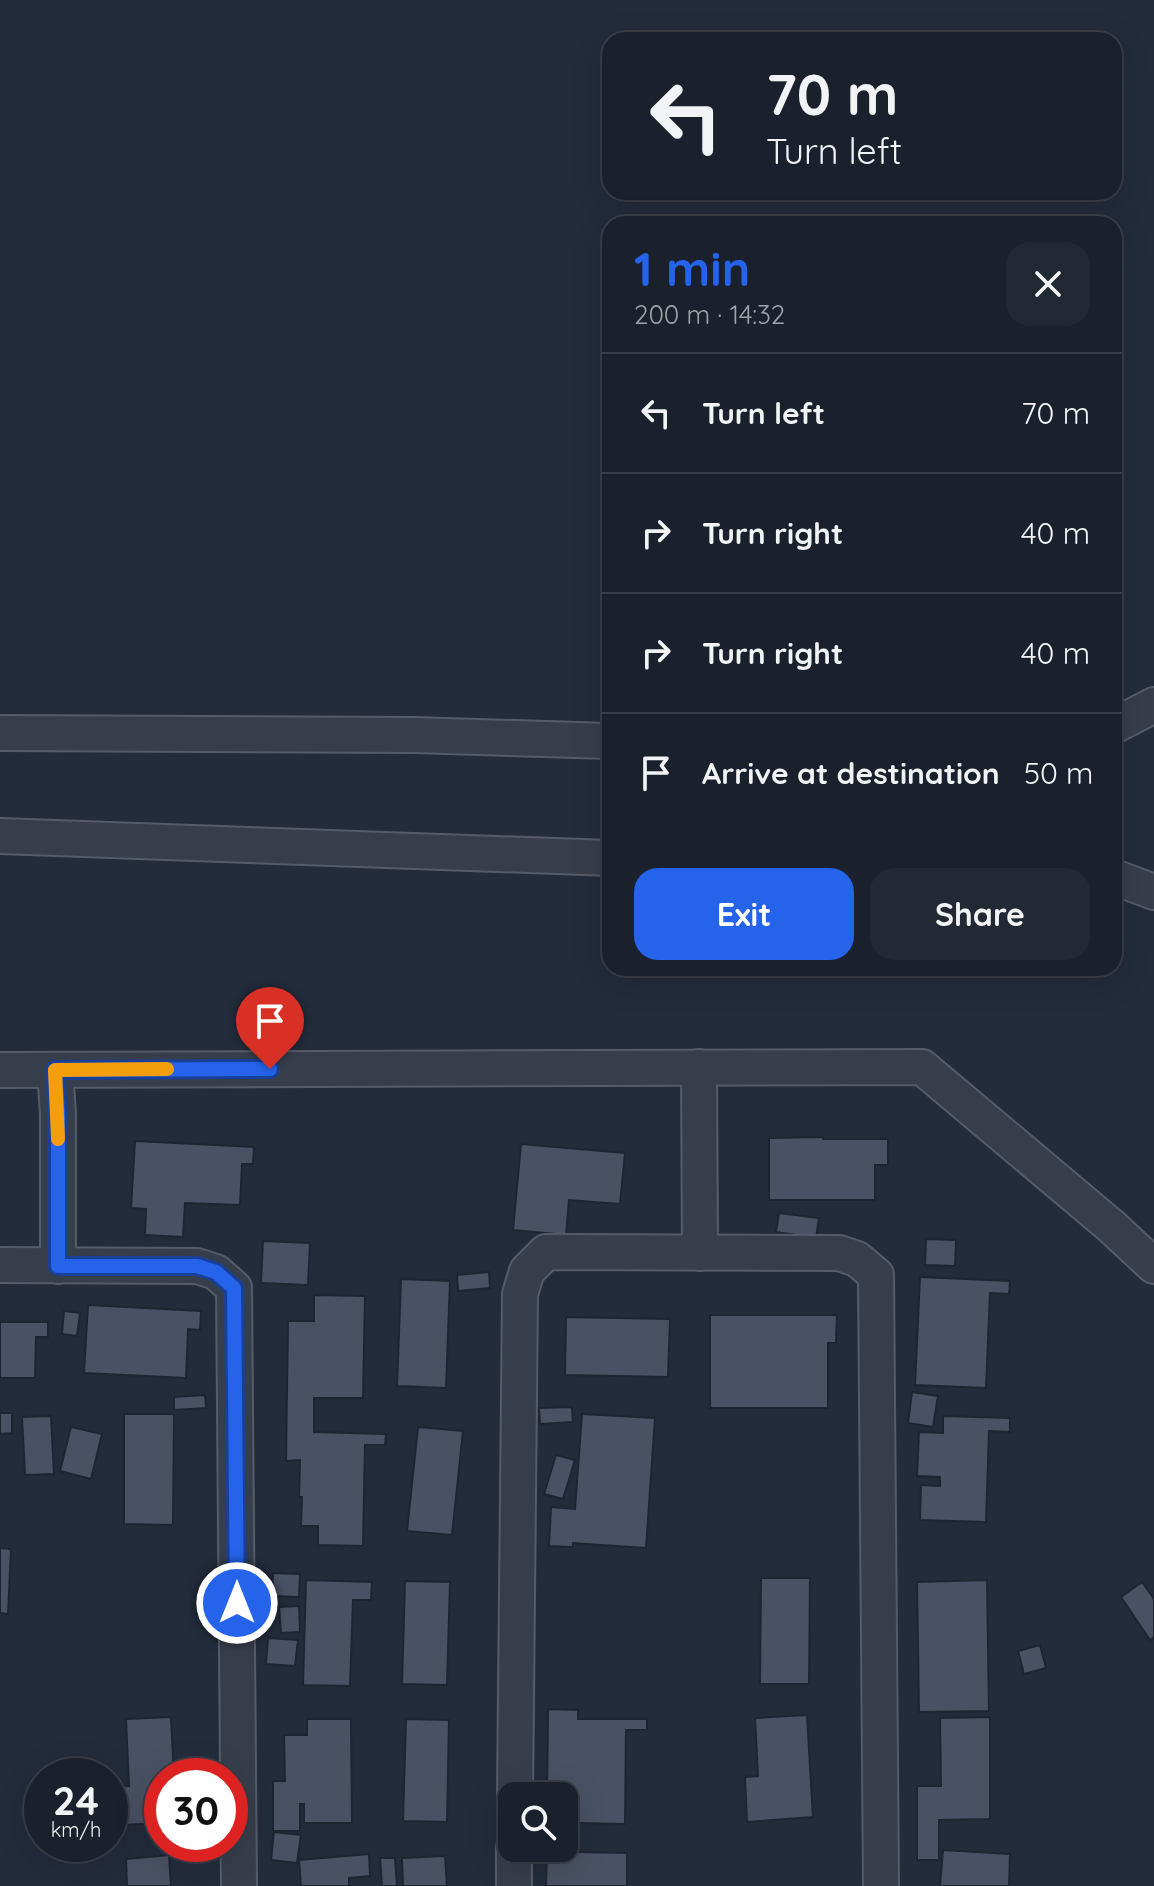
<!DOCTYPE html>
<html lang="en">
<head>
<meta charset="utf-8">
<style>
	:root { --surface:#1a212c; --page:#232934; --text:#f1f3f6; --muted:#9fa3a9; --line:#383e48; --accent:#2563eb }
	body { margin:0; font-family:Quicksand,sans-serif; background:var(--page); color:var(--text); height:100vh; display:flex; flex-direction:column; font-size:30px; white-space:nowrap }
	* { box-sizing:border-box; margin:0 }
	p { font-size:26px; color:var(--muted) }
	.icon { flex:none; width:44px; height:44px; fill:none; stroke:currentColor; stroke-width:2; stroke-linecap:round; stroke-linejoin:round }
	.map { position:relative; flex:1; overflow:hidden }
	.sheet { position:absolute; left:602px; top:216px; width:520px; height:760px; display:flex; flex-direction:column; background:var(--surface); border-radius:24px; box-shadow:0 8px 32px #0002,0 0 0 2px var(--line) }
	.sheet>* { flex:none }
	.guide { position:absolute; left:602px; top:32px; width:520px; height:168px; border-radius:24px; box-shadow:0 8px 32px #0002,0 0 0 2px var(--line); background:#1a212c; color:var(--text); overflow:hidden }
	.fabs { position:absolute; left:498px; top:1782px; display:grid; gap:16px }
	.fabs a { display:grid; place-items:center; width:80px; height:80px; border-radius:16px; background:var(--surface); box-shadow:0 8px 32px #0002,0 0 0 2px var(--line); font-size:40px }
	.speed { position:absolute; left:24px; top:1758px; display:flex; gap:16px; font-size:40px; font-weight:700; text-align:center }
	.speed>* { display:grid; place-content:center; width:104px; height:104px; border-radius:50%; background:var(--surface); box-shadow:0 8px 32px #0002,0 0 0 2px var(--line); line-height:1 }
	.speed small { font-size:20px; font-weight:400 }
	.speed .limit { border:12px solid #d22; background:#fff; color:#111 }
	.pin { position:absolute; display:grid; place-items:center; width:68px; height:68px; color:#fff; margin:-82px -34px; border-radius:50% 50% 50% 0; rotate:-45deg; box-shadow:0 0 8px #0007 }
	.pin .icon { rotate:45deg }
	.me { position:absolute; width:88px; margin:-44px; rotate:0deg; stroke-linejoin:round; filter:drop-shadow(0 0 6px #0008) }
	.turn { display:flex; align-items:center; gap:28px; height:168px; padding:0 32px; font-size:36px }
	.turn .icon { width:104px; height:104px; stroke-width:2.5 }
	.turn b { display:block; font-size:56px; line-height:68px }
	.round { display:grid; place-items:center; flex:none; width:84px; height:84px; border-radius:24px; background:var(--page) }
	.overview { display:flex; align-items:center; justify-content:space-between; height:136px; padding:0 32px }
	h1 { font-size:48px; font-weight:700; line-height:60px; color:var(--accent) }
	.primary-button { display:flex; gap:16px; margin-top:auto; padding:16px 32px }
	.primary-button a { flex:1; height:92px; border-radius:24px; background:var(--accent); color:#fff; font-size:32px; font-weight:700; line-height:92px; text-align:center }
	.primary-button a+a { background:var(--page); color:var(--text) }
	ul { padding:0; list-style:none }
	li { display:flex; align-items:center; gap:24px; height:120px; padding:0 32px; border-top:2px solid var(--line) }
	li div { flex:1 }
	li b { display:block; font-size:30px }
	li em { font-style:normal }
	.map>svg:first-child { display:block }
	.building { fill:#495264; stroke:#1e2532; stroke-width:2 }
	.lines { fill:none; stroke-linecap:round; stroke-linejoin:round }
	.minor-casing { stroke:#555c69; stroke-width:38 }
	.minor { stroke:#373e4b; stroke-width:34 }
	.route-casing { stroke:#184099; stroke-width:20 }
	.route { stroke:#2563eb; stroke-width:14 }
	.slow { stroke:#f59e0b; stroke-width:14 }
</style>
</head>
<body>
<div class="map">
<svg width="1154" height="1886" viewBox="0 0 1154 1886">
	<rect width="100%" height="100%" fill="#232c3b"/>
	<g class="building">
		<path d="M823 1137V1139H888V1165H875V1200H769V1138Z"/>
		<path d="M135 1141 254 1147 253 1164H242L240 1205 185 1203 183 1237 145 1235 146 1209 131 1208Z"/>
		<path d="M521 1144 625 1153 620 1204 569 1200 566 1235 513 1230Z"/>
		<path d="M779 1213 819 1218 816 1238 776 1232Z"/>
		<path d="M926 1239 956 1240 955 1266 925 1265Z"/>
		<path d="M263 1241 310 1243 308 1285 261 1283Z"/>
		<path d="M489 1272 490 1288 458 1291 457 1275Z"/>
		<path d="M920 1277 1010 1281 1009 1294 990 1293 986 1388 915 1385Z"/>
		<path d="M401 1279 450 1281 446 1388 397 1386Z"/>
		<path d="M314 1295 365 1296 363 1398H314V1432L386 1434 385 1445H365L363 1546 318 1545V1526H301L302 1497H299L300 1460 286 1461 288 1321H314Z"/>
		<path d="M88 1305 201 1311 200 1330 188 1329 186 1378 84 1373Z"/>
		<path d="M64 1311 80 1313 77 1336 62 1334Z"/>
		<path d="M710 1315H837L836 1343H828V1408H710Z"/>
		<path d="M566 1317 670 1319 668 1377 565 1375Z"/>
		<path d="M0 1322H48V1337H36L35 1378H0Z"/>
		<path d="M912 1392 938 1396 933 1427 908 1423Z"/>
		<path d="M205 1395 206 1408 174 1410V1397Z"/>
		<path d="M572 1407 573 1422 540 1424 539 1408Z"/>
		<path d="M0 1413H12V1433L0 1434Z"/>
		<path d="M124 1414H174L173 1525 124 1524Z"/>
		<path d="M582 1414 655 1418 646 1548 573 1543V1547L549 1546 551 1507 575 1509Z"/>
		<path d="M51 1416 54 1474 25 1475 22 1417Z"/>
		<path d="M943 1416 1010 1418V1432L989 1431 986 1522 920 1520 921 1485 940 1486V1477L917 1476 919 1432 943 1433Z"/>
		<path d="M71 1427 102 1434 91 1479 60 1471Z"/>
		<path d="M418 1427 463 1431 452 1535 407 1531Z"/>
		<path d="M556 1455 575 1460 563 1499 544 1494Z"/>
		<path d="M0 1548 11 1549 8 1614 0 1613Z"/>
		<path d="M273 1573 300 1574 299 1597 272 1596Z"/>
		<path d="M761 1578H810L809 1684H760Z"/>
		<path d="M306 1580 372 1582 371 1600H353L350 1686 303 1685Z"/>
		<path d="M987 1580 989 1711 919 1712 917 1582Z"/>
		<path d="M405 1581 450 1582 447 1685 402 1684Z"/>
		<path d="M1142 1582 1154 1599V1637L1150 1640 1121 1597Z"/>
		<path d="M299 1606 300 1632 281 1633 279 1607Z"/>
		<path d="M268 1638 298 1640 295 1666 266 1664Z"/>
		<path d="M1040 1645 1046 1668 1024 1674 1018 1651Z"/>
		<path d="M548 1709 578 1710V1719H647V1730H626L625 1824 578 1823 577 1852 627 1853V1886H546L547 1848H564V1796H547Z"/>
		<path d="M807 1715 813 1817 747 1822 745 1777 758 1776 755 1718Z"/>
		<path d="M171 1717 174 1776H162V1823L122 1825 123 1838 110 1839V1787L129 1786 126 1719Z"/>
		<path d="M990 1717V1819L939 1820V1860H917V1786H941L940 1718Z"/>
		<path d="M307 1719H351L352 1823H304V1804H300V1831H273V1781H285L284 1735H307Z"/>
		<path d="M406 1719 449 1720 447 1822 403 1821Z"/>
		<path d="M274 1832 301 1835 297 1863 271 1860Z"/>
		<path d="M943 1850 1010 1854 1009 1886H940Z"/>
		<path d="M369 1854 370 1876 349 1878V1886H301L299 1860Z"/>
		<path d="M169 1855 171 1886H127L126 1859Z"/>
		<path d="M445 1856 447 1886H403L402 1858Z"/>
		<path d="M380 1858H395L397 1886H382Z"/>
	</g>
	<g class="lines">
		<defs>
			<g id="minor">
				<path d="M1114 726 1154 705"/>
				<path d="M0 733 414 735 610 741"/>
				<path d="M0 836 610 858"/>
				<path d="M1114 877 1154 892"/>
				<path d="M699 1067 700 1253"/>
				<path d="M0 1070 922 1067 1111 1226 1154 1266"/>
				<path d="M55 1070 58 1114V1266"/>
				<path d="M0 1265 197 1266 216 1272 234 1288 239 1886"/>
				<path d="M515 1796 520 1294 527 1271 546 1252 839 1253 857 1259 876 1275 881 1886"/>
				<path d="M514 1886V1848"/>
			</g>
		</defs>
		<use href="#minor" class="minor-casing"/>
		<use href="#minor" class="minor"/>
	</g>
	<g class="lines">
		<defs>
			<path id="route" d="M237 1603 234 1288 216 1272 197 1266H58V1114L55 1070 270 1069"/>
		</defs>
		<use href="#route" class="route-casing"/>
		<use href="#route" class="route"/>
		<path class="slow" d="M58 1139 55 1070 167 1069"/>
	</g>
</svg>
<div class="fabs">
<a><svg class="icon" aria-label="search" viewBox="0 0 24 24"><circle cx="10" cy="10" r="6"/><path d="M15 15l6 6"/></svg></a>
</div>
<div class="speed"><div>24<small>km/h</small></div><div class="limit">30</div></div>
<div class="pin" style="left:270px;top:1069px;background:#d93025"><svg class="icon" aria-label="arrive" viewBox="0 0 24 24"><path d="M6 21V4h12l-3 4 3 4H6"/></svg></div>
<svg class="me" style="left:237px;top:1603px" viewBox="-20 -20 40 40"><circle r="17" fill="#2563eb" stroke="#fff" stroke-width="3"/><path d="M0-11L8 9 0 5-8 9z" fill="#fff"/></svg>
<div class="guide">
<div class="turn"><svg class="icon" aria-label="left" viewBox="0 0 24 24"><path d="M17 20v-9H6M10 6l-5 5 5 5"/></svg><div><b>70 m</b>Turn left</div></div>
</div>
<section class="sheet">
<div class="overview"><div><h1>1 min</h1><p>200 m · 14:32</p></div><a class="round"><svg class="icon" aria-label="close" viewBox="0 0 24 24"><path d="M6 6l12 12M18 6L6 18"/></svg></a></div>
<ul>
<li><svg class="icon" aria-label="left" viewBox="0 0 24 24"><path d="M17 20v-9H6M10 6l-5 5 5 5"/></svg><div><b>Turn left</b></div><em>70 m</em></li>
<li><svg class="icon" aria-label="right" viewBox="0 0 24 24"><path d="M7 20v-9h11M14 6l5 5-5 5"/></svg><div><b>Turn right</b></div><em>40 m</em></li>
<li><svg class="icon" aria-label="right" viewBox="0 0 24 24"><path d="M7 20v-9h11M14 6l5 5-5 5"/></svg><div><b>Turn right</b></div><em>40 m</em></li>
<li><svg class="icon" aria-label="arrive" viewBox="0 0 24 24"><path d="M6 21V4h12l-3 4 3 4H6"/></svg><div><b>Arrive at destination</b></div><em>50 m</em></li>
</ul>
<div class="primary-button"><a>Exit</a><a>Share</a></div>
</section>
</div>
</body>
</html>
